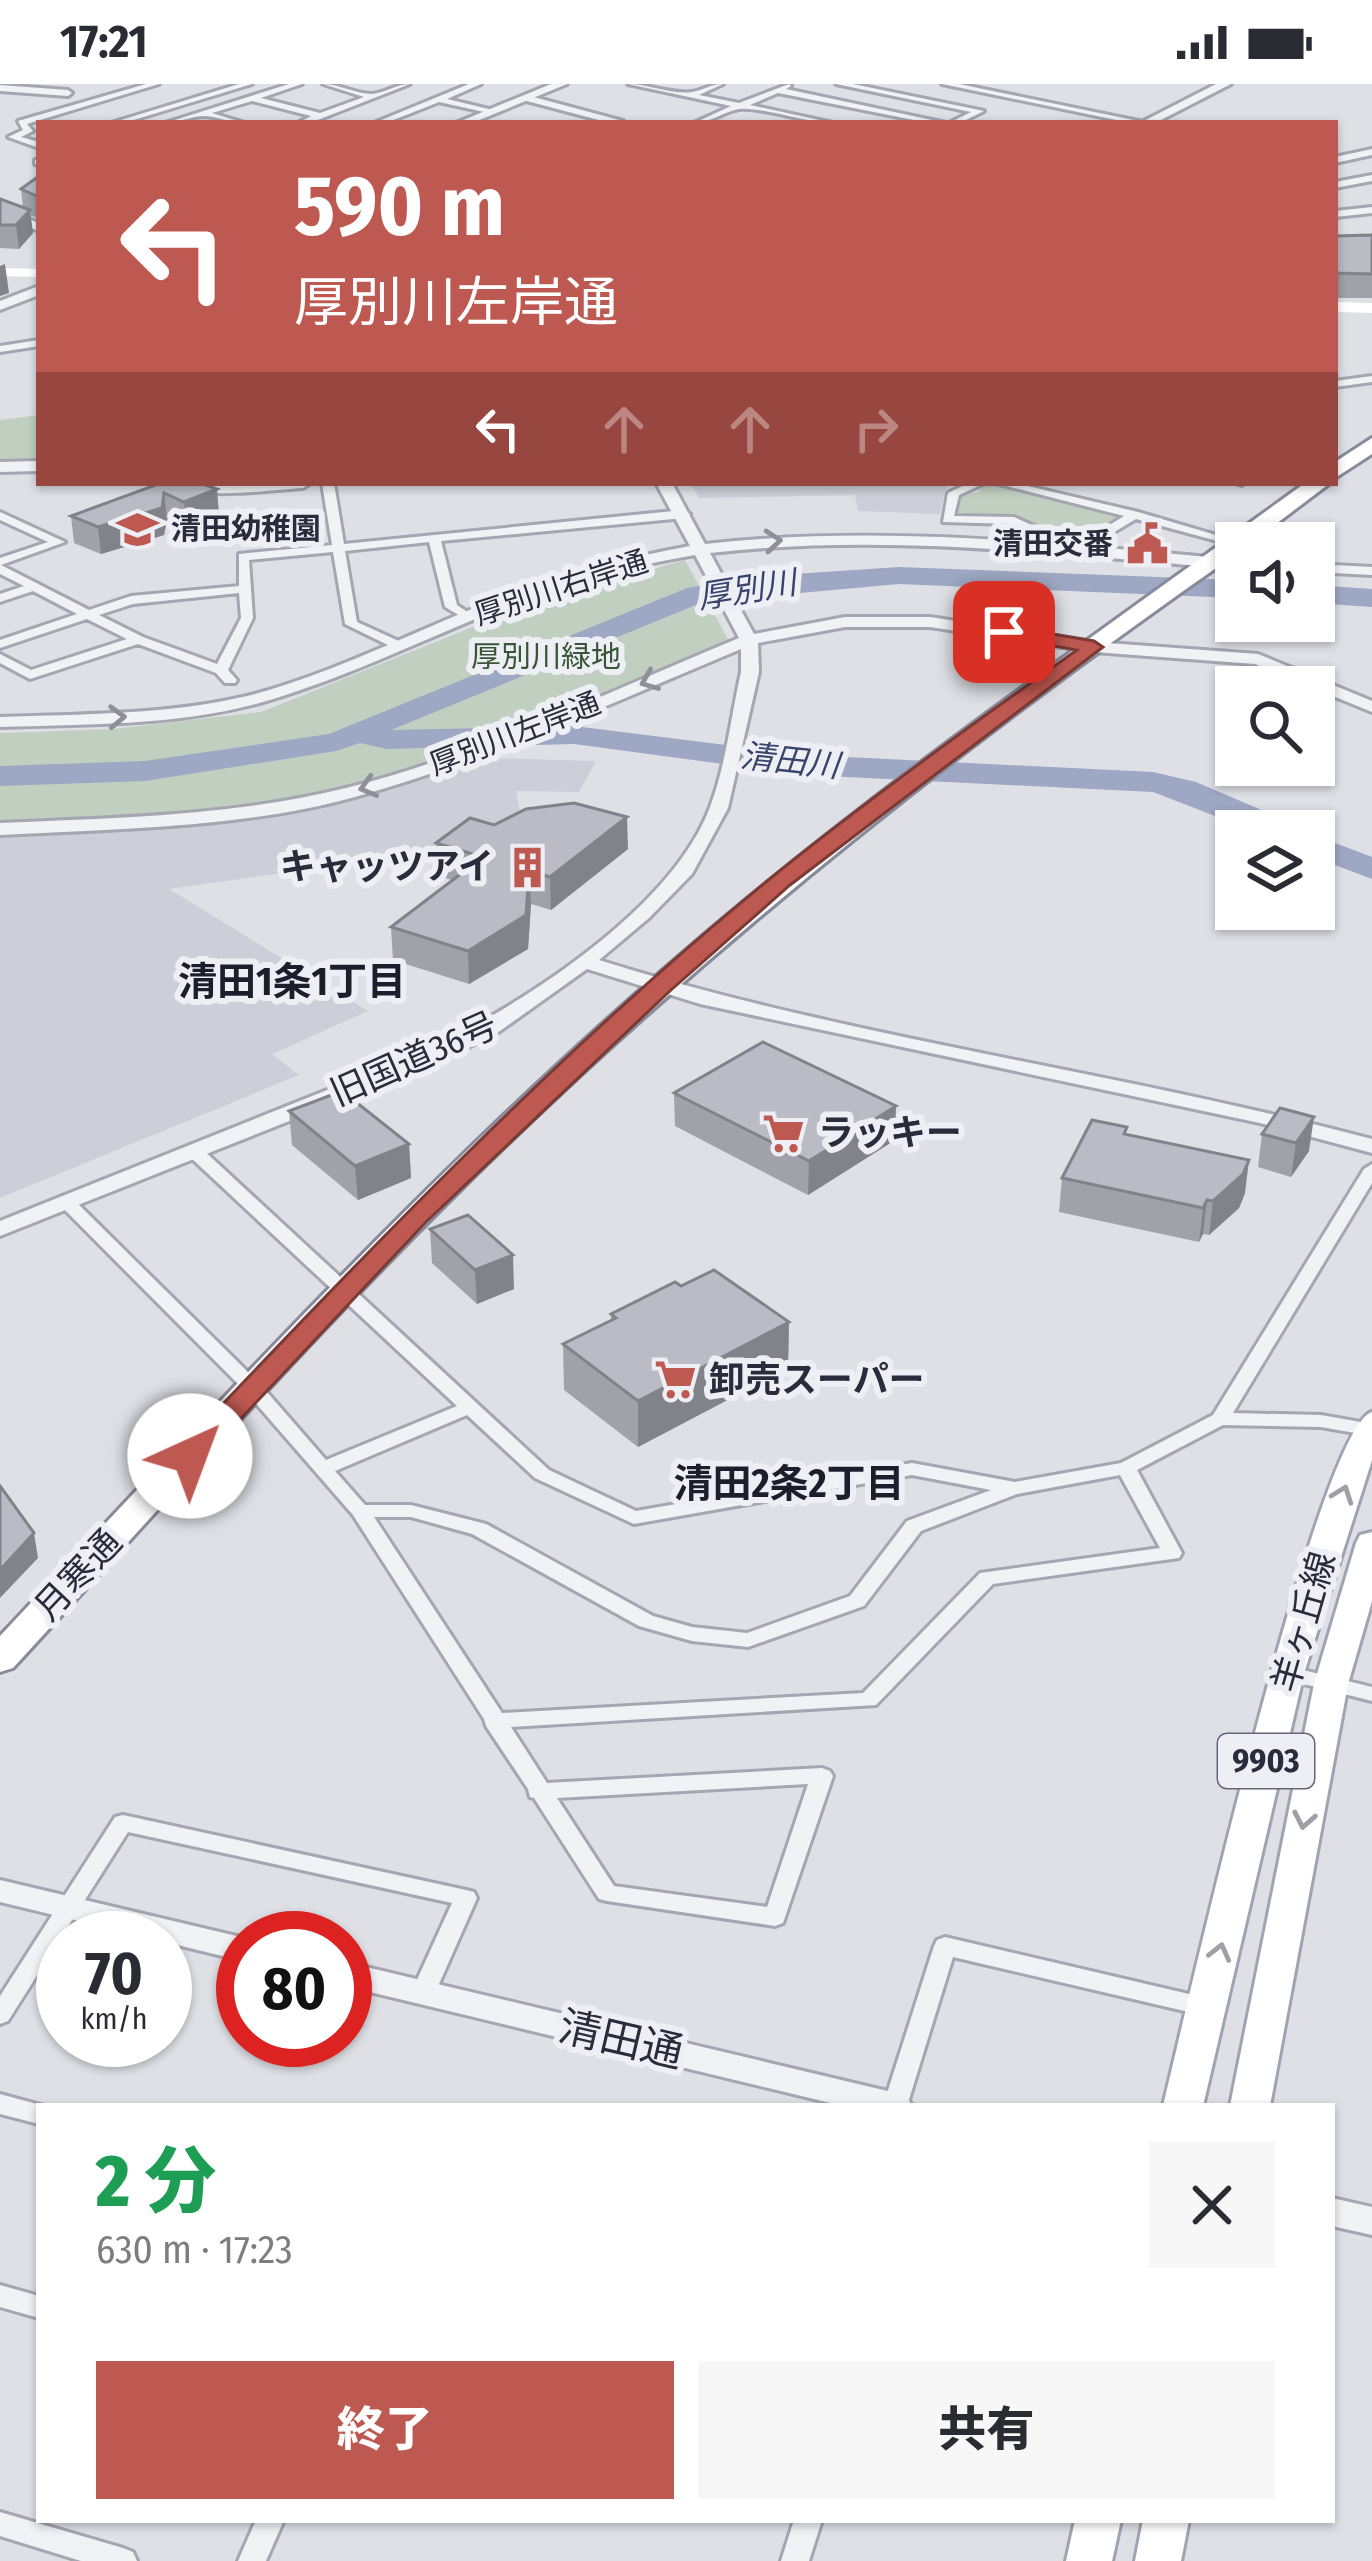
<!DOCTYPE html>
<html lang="ja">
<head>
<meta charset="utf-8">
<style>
	:root { --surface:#fff; --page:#f7f7f7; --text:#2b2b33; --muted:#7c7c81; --accent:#be5951 }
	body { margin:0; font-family:"Fira Sans Condensed","Noto Sans JP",sans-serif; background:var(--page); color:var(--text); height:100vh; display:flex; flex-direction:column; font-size:45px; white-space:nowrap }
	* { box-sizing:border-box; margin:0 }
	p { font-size:39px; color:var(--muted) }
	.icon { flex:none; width:66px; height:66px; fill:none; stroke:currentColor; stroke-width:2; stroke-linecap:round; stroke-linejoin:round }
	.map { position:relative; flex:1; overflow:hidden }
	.sheet { position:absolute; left:36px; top:2019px; width:1299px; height:420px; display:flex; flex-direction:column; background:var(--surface); border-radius:0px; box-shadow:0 3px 9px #0004 }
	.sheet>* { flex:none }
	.guide { position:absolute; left:36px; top:36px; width:1302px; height:366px; border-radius:0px; box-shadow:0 3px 9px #0004; background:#be5951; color:#fff; overflow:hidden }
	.fabs { position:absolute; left:1215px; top:438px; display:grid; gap:24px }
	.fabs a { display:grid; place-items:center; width:120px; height:120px; border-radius:0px; background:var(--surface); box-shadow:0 3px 9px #0004; font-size:60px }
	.speed { position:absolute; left:36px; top:1827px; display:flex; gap:24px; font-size:60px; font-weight:700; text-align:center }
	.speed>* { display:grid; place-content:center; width:156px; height:156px; border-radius:50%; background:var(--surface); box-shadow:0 3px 9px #0004; line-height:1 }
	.speed small { font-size:30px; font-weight:400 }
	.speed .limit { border:18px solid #d22; background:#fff; color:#111 }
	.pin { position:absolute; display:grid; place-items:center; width:102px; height:102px; color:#fff; margin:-51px; border-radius:24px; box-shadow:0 6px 18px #0006 }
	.me { position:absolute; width:132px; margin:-66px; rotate:43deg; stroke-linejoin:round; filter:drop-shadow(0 0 9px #0008) }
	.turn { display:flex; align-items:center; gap:42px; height:252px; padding:0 60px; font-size:54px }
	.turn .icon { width:156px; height:156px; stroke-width:2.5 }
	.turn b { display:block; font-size:84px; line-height:102px }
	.lanes { display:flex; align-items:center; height:114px; padding:0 60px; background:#0003; justify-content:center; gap:60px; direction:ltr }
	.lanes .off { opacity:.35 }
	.round { display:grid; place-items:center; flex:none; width:126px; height:126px; border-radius:0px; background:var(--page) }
	.summary { display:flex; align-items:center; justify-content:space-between; height:204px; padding:0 60px }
	h1 { font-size:72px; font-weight:800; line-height:90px; color:#1e9e55 }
	.primary-button { display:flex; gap:24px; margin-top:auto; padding:24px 60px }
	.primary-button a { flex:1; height:138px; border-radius:0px; background:var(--accent); color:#fff; font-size:48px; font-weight:800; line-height:138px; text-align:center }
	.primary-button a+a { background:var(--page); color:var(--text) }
	.status { display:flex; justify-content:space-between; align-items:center; height:84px; padding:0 60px; background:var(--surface); direction:ltr }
	.status svg { height:33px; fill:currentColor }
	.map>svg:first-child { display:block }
	.built { fill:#cdcfd8 }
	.green { fill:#c1cfc1 }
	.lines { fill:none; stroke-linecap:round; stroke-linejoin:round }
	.river { fill:#9ea7c3; fill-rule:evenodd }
	.minor-casing { stroke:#a5a6b0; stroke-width:6 }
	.tertiary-casing { stroke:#a5a6b0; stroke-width:6 }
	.primary-casing { stroke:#a0a3b1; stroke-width:6 }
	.trunk-casing { stroke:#888b9b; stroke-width:6 }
	.minor { fill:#f1f2f5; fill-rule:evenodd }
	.tertiary { fill:#f1f2f5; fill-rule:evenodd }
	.secondary { fill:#fff; fill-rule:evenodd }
	.primary { fill:#fff; fill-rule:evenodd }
	.trunk { fill:#fff; fill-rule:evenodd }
	.wall { fill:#a0a1a9 }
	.shaded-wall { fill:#82838a }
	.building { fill:#babbc5; stroke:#82838a; stroke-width:3 }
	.oneway { stroke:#8e8f98 }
	.oneway2 { stroke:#9fa0a7 }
	.route { fill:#be5951; stroke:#7c3a35; stroke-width:3 }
	.labels { text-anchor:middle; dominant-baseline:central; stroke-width:12; stroke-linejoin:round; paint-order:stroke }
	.far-poi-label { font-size:30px; font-weight:bold; fill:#2a2c3c; stroke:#eeeff4; text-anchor:start }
	.far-street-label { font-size:30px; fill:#2a2c3c; stroke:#eeeff4 }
	.far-park-label { font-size:30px; fill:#395639; stroke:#eeeff4 }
	.far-water-label { font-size:33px; font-style:italic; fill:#38446b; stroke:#eeeff4 }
	.shield { fill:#eeeff4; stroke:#656673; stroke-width:3 }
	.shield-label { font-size:33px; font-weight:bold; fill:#2a2c3c }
	.poi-label { font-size:36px; font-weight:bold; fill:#2a2c3c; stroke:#eeeff4; text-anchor:start }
	.street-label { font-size:36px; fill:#2a2c3c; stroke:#eeeff4 }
	.neighbourhood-label { font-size:39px; font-weight:bold; fill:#1c1e2c; stroke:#eeeff4 }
	.near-street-label { font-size:42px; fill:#2a2c3c; stroke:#eeeff4 }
</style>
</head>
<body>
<div class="status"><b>17:21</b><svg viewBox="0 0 49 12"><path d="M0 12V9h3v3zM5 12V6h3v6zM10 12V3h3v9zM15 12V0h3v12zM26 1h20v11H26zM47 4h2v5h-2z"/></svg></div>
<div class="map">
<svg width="1372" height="2477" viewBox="0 0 1372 2477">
	<rect width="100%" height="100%" fill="#dfe0e6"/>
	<g class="built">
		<path d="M690 399H947L940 430 858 427 855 411 699 414Z"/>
		<path d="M485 674 596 677 579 708 516 707 525 755 169 805 368 927 272 970 299 991 0 1114V753L154 746 322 724Z"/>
	</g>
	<g class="green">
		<path d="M39 331V379L0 382V336Z"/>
		<path d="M985 400 1027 404 1119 435C1062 474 1069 446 1014 433 996 429 975 434 957 430L962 410 978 408Z"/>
		<path d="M685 476 730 559 426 681 297 715 81 739 0 742V649L113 645 261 628 530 520Z"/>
	</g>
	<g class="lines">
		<g class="river">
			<path d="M899 483 1236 496V514L899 500 703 518 391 646 574 642 805 671 1153 688 1196 698 1294 740 1299 747H1254L1153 708 805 691 574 660 387 665 360 659 336 667 145 697 0 702V682L145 677 329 650 687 504 764 492Z"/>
			<path d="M1314 501 1372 505V523L1314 519Z"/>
			<path d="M1314 751 1372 773V795L1314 773Z"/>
		</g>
		<defs>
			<g id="minor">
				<path d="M146 0H159L27 40 33 47 21 53 39 58V64L8 53 23 46 18 37Z"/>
				<path d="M239 0H252L124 39H111Z"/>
				<path d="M289 0H302L261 14 320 29 364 13 323 0C339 0 356 10 372 10 385 9 396 0 410 0L310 39H298L311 32 252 17 212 29 245 39C231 39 219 33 205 32 192 32 178 39 165 39Z"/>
				<path d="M469 0H481L447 15 493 26V30L439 18 386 39H374Z"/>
				<path d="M628 0C648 0 673 11 692 8 704 6 711 0 723 0L699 11 739 19 789 0 791 2 786 5 946 39H929L778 9 750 21 833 39C807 39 758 22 739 25 722 28 711 39 694 39L731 22Z"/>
				<path d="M836 0H853L984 27 960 39H949L971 28Z"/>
				<path d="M942 0H959L1148 39H1131Z"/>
				<path d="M0 1 68 6 72 9 68 12 0 7Z"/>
				<path d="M526 11 623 37 624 39H610L523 16Z"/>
				<path d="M1372 65V71L1335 79V73Z"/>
				<path d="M38 75 39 81 35 80V76Z"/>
				<path d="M1372 91V97L1335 104V98Z"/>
				<path d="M1372 123V129L1335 133V127Z"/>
				<path d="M39 256V262L0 268V262Z"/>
				<path d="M1372 292V298L1335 303V297Z"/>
				<path d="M322 399H334L344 460 684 426 690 430 684 434 441 457 457 521 475 533 469 537 445 523 429 458 345 467 357 538 403 559V565L398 566 345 540 333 468 249 476 253 534 228 586 237 596 235 599H225L216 589 138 560 30 595 0 579V570L31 586 127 555 87 535 0 564V556L77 530 33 507 0 518V510L24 502 0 490V474L48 458 0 436V428L65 458 1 481 89 526 131 512 239 502V470L332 461ZM239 509 241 534 217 580 143 553 99 531 133 520Z"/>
				<path d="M969 399H985L959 411 954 432 1014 433 1058 453 1089 454 1124 432 995 399H1015L1138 428 1243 459H1236V462L1136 435 1091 462 1052 460 1012 440 943 438 948 409Z"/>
				<path d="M1209 474 1236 475V483L1205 481 1203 478Z"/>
				<path d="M1314 480 1372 483V491L1314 488Z"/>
				<path d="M195 1063 201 1064 549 1386 636 1427 912 1379 1015 1398 1121 1379 1213 1331 1364 1085 1372 1080V1099L1233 1329 1321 1331 1372 1340V1352L1321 1343 1223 1341 1137 1386 1182 1469 1179 1474 993 1500 876 1621 511 1643 547 1699 822 1684 830 1687 833 1692 783 1839 775 1842 607 1817 599 1815 534 1714 530 1713 528 1705 486 1642 484 1635 353 1431 246 1308 57 1118 66 1113 72 1114 260 1300 326 1376 457 1322 189 1072 187 1068ZM467 1331 535 1394 634 1440 912 1391 991 1406 907 1437 850 1512 747 1549 692 1543 653 1532 486 1440 411 1421H365L335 1387ZM1120 1391 1160 1464 980 1489 863 1609 502 1629 374 1433H411L472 1450 639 1542 692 1557 748 1563 864 1522 921 1447 1017 1410ZM808 1700 767 1823 614 1802 557 1714Z"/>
				<path d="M1287 1582 1372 1603V1617L1280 1594 1277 1589 1280 1584Z"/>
				<path d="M123 1731 466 1806 474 1808 477 1814 435 1909 431 1915 423 1918 415 1915 411 1909 452 1819 128 1748 8 1937 0 1940V1912L115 1733Z"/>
				<path d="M945 1853 1206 1914 1214 1917 1218 1923 1214 1929 1206 1932 953 1873 907 2022H883L934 1862 937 1856Z"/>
				<path d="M0 2010 44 2022H39V2040L0 2030Z"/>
				<path d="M0 2201 39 2212V2234L0 2223Z"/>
				<path d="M0 2428 123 2464 133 2468 137 2477H81L0 2452Z"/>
				<path d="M256 2436H284L266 2477H238Z"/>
				<path d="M794 2436H822L809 2477H781Z"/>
			</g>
			<g id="tertiary">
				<path d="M551 0H567L472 39H456Z"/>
				<path d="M1216 0H1231L1155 39H1140Z"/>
				<path d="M0 124 39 139V147L0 132Z"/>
				<path d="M39 202V211L0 226V217Z"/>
				<path d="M39 377V387L0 388V378Z"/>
				<path d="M167 399H311L303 404C266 406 199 417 167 399Z"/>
				<path d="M656 399H672L705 460C874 441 1041 458 1209 473L1217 478 1209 483C1042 468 877 450 710 469L754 550 845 533H930L1094 558 1258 570 1372 617V628L1255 580 1094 568 930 543H845L758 559 759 588 728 724 692 790 649 834 599 876C851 955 1116 987 1372 1055V1069L1260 1039 700 920 587 885 500 947 443 976 0 1152V1137L427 966C522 921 672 825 710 723 726 681 731 632 741 588V565C614 618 488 676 355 713 243 744 116 745 0 751V739C116 734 233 732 346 704 481 670 610 607 739 554L695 471C643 480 594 491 544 508 449 542 360 590 263 618 178 642 87 640 0 643V633C82 630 167 631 247 612 330 591 408 550 487 519 553 492 620 475 690 462Z"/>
				<path d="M0 1796 245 1854 243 1877 165 1858V1854H149L0 1818Z"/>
				<path d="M345 1878 896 2009 907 2013 912 2022H843L345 1902Z"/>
				<path d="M1332 2114 1372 2123V2151L1332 2142Z"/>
			</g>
			<g id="primary">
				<path d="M1372 1328V1376L1304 1589 1203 2022H1163C1184 1936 1318 1342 1372 1328Z"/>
				<path d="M1372 1448V1517L1348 1600 1270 2022H1230L1314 1600 1356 1459 1360 1451Z"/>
				<path d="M1075 2436H1121L1112 2477H1066Z"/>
				<path d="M1143 2436H1189L1181 2477H1135Z"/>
			</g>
			<g id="trunk">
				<path d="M1372 354V370L1335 394V378Z"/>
				<path d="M1305 399H1330L1251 459H1236V470C985 645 745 833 524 1044 344 1215 181 1402 13 1584L0 1588V1552C225 1312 447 1069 698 856 892 691 1100 548 1305 399Z"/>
			</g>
		</defs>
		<use href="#minor" class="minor-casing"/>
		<use href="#tertiary" class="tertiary-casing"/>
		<use href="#primary" class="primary-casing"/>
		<use href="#trunk" class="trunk-casing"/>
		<use href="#minor" class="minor"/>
		<use href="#tertiary" class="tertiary"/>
		<g class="secondary">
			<path d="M0 184 39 185V193L0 192Z"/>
			<path d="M1335 218 1372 219V229L1335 228Z"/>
		</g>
		<use href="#primary" class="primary"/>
		<use href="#trunk" class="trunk"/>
	</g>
	<g class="wall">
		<path d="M39 92V135L30 131 33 149 19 165 0 164V115L23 124 21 105Z"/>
		<path d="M1372 151V214H1335V152Z"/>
		<path d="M161 399 217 405 219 432 187 445 167 436 164 451 101 470 74 459 71 432Z"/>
		<path d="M1224 399H1249L1242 404Z"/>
		<path d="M494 741 628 765 551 826 531 820 528 865 469 900 393 876 391 843 452 796 438 792 436 759Z"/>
		<path d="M674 1009 895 1056 808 1111 675 1042Z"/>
		<path d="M1280 1024 1309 1067 1291 1093 1258 1083 1262 1050Z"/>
		<path d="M289 1027 409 1060 411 1094 358 1116 292 1061Z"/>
		<path d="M1127 1050 1245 1109 1239 1124 1209 1151 1203 1150 1199 1158 1059 1128 1062 1094Z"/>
		<path d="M430 1145 514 1205 477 1220 432 1179Z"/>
		<path d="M681 1202 789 1238 788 1284 638 1363 564 1306 563 1260 611 1236V1230Z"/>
	</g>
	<g class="shaded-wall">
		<path d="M30 126 33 149 19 165 16 141Z"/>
		<path d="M5 180 9 209 0 212V182Z"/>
		<path d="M217 405 219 432 187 445 184 418Z"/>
		<path d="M164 409 167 436 164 451 101 470 98 443Z"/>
		<path d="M627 733 628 765 551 826 550 793Z"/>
		<path d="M529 787 531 820 528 865 469 900 468 867Z"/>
		<path d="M896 1022 895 1056 808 1111 809 1077Z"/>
		<path d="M1314 1033 1309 1067 1291 1093 1296 1059Z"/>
		<path d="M409 1060 411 1094 358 1116 355 1082Z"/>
		<path d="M1249 1076 1245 1109 1239 1124 1209 1151 1213 1117Z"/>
		<path d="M1207 1116 1203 1150 1199 1158 1203 1124Z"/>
		<path d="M513 1171 514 1205 477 1220 475 1186Z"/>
		<path d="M789 1238 788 1284 638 1363V1317Z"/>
		<path d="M34 1449 38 1474 0 1514V1486Z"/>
	</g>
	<g class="building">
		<path d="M39 92V113L21 105Z"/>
		<path d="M0 115 30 126 16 141H0Z"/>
		<path d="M1372 151V190L1335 189V152Z"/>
		<path d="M161 399H200L217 405 184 418 164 409 162 424 98 443 71 432Z"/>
		<path d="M574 719 627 733 550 793 529 787 526 831 468 867 391 843 483 773 436 759 470 734 494 741 526 725Z"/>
		<path d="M763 958 896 1022 809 1077 674 1009Z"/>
		<path d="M342 1007 409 1060 355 1082 289 1027Z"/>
		<path d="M1280 1024 1314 1033 1296 1059 1262 1050Z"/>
		<path d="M1092 1036 1127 1043 1124 1050 1249 1076 1243 1090 1213 1117 1207 1116 1203 1124 1062 1094Z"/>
		<path d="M468 1131 513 1171 475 1186 430 1145Z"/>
		<path d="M714 1186 789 1238 638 1317 563 1260 616 1234 611 1230 675 1198 681 1202Z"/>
		<path d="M0 1402 34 1449 0 1486Z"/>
	</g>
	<defs><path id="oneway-chevron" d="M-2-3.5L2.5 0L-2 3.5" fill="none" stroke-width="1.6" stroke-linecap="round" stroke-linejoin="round" transform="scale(3)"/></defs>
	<g class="oneway">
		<use href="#oneway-chevron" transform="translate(773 457) rotate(-5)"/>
		<use href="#oneway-chevron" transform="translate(649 597) rotate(158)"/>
		<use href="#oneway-chevron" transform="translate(117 633) rotate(-2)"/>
		<use href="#oneway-chevron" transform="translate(368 703) rotate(164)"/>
	</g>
	<g class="oneway2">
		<use href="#oneway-chevron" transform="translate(1343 1410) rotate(-70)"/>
		<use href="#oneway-chevron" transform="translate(1304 1736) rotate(101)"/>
		<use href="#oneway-chevron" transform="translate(1220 1868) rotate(-76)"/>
	</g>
	<path class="route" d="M1004 542 1094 557 1103 563 790 801 671 906 426 1138 200 1378H180L175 1372 180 1365C369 1166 563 962 777 789 874 711 975 638 1077 566L997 552 994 548Z"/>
	<defs>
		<symbol id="school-bare" viewBox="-9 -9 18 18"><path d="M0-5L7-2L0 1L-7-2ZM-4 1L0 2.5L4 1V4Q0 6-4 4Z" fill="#be5951" stroke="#eeeff4" stroke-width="2.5" paint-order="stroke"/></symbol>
		<symbol id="civic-bare" viewBox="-9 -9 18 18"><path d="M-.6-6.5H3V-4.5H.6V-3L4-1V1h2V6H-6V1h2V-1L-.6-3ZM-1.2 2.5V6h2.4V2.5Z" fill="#be5951" stroke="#eeeff4" stroke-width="2.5" paint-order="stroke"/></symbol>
		<symbol id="building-bare" viewBox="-9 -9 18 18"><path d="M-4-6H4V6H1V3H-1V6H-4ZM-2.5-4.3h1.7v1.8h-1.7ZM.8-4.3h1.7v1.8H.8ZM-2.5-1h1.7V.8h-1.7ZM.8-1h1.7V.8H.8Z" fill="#be5951" stroke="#eeeff4" stroke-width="2.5" paint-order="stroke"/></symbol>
		<symbol id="supermarket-bare" viewBox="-9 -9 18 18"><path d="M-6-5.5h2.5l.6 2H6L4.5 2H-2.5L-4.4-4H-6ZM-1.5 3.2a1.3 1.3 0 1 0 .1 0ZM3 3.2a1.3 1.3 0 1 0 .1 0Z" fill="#be5951" stroke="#eeeff4" stroke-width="2.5" paint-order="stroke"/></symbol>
	</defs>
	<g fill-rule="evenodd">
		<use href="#school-bare" x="108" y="416" width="59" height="59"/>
		<use href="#civic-bare" x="1118" y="430" width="59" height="59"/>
		<use href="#building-bare" x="498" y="754" width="59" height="59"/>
		<use href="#supermarket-bare" x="754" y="1020" width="59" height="59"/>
		<use href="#supermarket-bare" x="646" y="1266" width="59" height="59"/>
	</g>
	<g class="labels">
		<g class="far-poi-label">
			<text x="171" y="445">清田幼稚園</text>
			<text x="1113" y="460" text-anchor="end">清田交番</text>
		</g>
		<g class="far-street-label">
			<text transform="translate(561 504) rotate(-18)">厚別川右岸通</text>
			<text transform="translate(515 650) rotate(-21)">厚別川左岸通</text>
		</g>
		<g class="far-park-label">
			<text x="546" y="573">厚別川緑地</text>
		</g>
		<g class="far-water-label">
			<text transform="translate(747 506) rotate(-9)">厚別川</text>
			<text transform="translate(790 677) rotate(6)">清田川</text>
		</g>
		<rect class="shield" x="1218" y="1650" width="96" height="54" rx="9"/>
		<g class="shield-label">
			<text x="1266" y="1677">9903</text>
		</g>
		<g class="poi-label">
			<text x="494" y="783" text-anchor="end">キャッツアイ</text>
			<text x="818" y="1049">ラッキー</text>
			<text x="709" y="1296">卸売スーパー</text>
		</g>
		<g class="street-label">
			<text transform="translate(414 975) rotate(-24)">旧国道36号</text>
			<text transform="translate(78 1491) rotate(-47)">月寒通</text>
			<text transform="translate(1304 1538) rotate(-74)">羊ヶ丘線</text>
		</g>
		<g class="neighbourhood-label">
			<text x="292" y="898">清田1条1丁目</text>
			<text x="789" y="1400">清田2条2丁目</text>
		</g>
		<g class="near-street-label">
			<text transform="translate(621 1956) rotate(13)">清田通</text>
		</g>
	</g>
</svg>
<div class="fabs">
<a><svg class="icon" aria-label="sound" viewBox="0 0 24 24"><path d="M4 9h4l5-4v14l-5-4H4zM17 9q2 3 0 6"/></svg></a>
<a><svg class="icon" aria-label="search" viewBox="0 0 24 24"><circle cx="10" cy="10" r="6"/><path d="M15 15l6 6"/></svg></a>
<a><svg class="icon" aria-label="layers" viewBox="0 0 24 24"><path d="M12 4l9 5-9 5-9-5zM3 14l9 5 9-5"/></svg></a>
</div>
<div class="speed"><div>70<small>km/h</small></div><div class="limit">80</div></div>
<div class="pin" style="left:1004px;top:548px;background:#d93025"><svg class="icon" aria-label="arrive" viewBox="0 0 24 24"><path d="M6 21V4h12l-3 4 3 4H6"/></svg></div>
<svg class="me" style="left:190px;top:1372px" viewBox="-20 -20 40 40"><circle r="19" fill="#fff"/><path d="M0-13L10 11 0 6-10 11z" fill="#be5951"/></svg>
<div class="guide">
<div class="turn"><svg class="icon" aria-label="left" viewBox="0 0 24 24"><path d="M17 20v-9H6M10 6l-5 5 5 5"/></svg><div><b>590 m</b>厚別川左岸通</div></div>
<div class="lanes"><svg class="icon" aria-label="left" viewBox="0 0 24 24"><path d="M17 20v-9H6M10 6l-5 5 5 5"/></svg><svg class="icon off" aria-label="ahead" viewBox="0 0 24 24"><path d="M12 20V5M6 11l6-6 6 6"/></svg><svg class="icon off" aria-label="ahead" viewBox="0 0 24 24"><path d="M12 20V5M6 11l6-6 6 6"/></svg><svg class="icon off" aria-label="right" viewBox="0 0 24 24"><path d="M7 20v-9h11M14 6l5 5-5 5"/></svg></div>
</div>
<section class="sheet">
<div class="summary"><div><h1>2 分</h1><p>630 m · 17:23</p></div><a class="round"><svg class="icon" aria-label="close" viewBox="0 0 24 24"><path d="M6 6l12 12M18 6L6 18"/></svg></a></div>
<div class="primary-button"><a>終了</a><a>共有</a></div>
</section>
</div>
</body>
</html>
